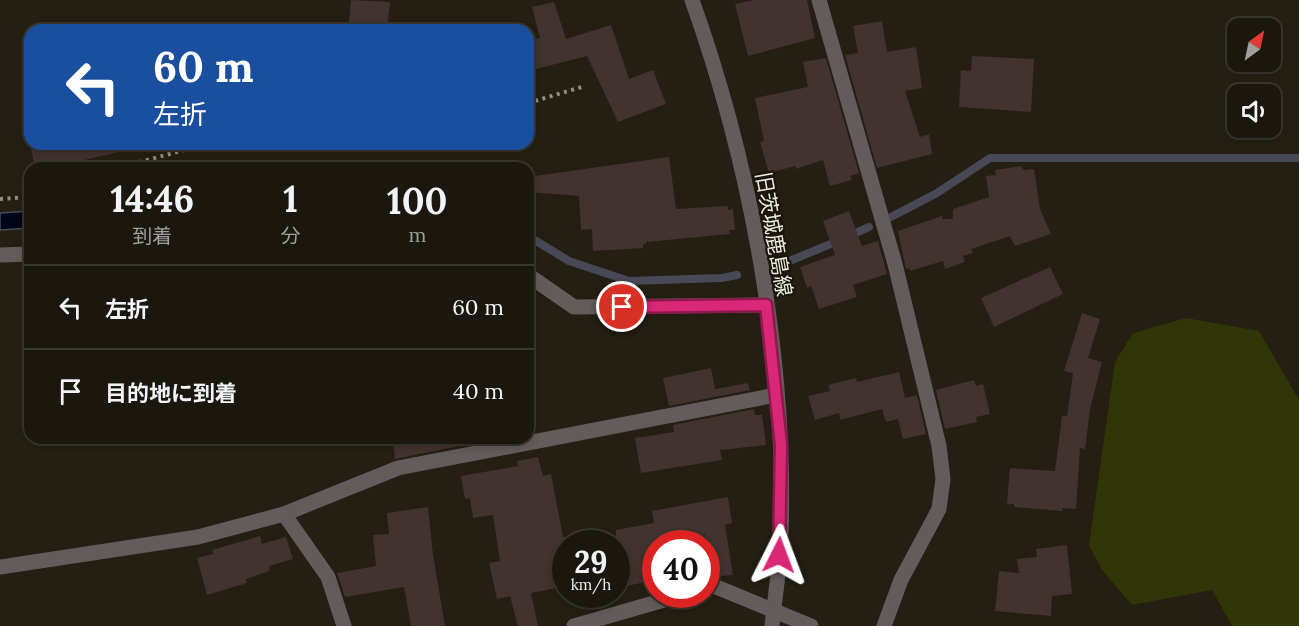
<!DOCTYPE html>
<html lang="ja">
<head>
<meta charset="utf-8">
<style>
	:root { --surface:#1b170e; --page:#242017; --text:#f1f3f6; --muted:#a09f9e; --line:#39362e }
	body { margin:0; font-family:Lora,"Noto Sans JP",serif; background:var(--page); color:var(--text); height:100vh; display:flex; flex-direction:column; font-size:22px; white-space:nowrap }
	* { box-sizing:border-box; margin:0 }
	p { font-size:20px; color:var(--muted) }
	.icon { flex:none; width:33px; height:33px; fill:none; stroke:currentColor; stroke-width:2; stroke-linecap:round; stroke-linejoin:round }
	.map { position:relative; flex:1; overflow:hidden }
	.panel { position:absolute; left:24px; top:162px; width:510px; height:282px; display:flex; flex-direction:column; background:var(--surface); border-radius:18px; box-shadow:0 3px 9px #0003,0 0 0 2px var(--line) }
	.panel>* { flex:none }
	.banner { position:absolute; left:24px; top:24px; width:510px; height:126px; border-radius:18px; box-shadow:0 3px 9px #0003,0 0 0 2px var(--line); background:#1a4fa0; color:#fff; overflow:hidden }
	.needle { width:39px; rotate:33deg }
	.buttons { position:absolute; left:1227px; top:18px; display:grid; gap:12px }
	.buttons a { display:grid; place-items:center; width:54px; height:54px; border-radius:12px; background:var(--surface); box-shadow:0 3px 9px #0003,0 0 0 2px var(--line); font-size:30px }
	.speed { position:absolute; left:552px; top:530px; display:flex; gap:12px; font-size:30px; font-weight:700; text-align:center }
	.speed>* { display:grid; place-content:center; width:78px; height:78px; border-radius:50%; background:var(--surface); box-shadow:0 3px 9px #0003,0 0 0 2px var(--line); line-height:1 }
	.speed small { font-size:15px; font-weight:400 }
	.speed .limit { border:9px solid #d22; background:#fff; color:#111 }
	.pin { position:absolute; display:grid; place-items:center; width:51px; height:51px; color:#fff; margin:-26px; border:3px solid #fff; border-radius:50%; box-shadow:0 2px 6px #0007 }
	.me { position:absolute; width:66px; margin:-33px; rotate:3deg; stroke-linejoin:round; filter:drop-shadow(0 0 4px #0008) }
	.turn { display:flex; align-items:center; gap:21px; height:126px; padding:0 30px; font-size:27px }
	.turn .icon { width:78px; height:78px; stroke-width:2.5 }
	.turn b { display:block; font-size:42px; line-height:51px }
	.eta { display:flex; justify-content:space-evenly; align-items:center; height:102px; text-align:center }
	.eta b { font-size:36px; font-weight:800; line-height:42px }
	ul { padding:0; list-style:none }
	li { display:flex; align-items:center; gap:18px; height:84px; padding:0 30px; border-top:2px solid var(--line) }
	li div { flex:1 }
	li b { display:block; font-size:22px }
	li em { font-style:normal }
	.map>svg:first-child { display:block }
	.green { fill:#303605 }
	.water { fill:#00061a; stroke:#474a56; stroke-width:1.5 }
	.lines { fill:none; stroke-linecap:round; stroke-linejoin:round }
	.stream { stroke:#474a56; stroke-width:8 }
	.building { fill:#423230 }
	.path { stroke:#918d82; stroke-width:4; stroke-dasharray:3 4.5; stroke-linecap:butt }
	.minor { stroke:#645c5c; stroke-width:15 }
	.route-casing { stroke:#8e194d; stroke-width:15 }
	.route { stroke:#db2777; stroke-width:10 }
	.labels { text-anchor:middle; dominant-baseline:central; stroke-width:4.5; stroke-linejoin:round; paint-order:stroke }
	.street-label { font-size:21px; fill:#edeae1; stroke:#1b160a }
</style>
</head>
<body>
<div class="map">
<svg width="1299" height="626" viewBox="0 0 1299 626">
	<rect width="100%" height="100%" fill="#241f12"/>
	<path class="green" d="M1186 318 1259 331 1299 400V626H1232L1212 590 1132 605 1102 570 1089 545 1115 362 1133 333Z"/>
	<path class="water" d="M30 211V228L0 230V213Z"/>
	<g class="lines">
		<g class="stream">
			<path d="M891 217 937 193 990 158H1299"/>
			<path d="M528 236 569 261 629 281 722 278 737 275"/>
			<path d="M849 236 869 227"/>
			<path d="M792 260 838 241"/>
		</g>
	</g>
	<g class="building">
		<path d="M351 0 390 2 387 30H348Z"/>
		<path d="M754 0H807L815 38 748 56 735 4Z"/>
		<path d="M554 2 566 39 611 25 629 79 653 70 666 104 618 122 587 56 528 71V42L540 38 532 7Z"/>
		<path d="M882 21 887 52 916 47 922 88 905 91 920 137 929 134 932 154 877 168 845 55 858 53 853 26Z"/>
		<path d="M972 56 1034 59 1031 112 959 107 961 70 971 71Z"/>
		<path d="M826 58 859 173 850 176 852 180 830 186 823 160 796 169 795 166 769 173 760 142 764 141 755 98 808 87 803 62Z"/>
		<path d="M30 144H118L119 152 76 162 78 168H35Z"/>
		<path d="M669 157 676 209 728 206V210L733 209 735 230H729L730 234 646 242V244H643V248L593 251 592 229 581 230 579 196 528 192V177Z"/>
		<path d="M1022 166 1023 170 1034 169 1040 209 1051 234 1015 246 1010 236 971 249 973 253 963 256 965 262 945 269 943 261 910 271 909 268 906 269 898 231 942 216V219H953V209L989 197 986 176 996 175 995 170Z"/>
		<path d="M849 211 862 246 878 241 887 274 853 285 857 297 819 309 811 286 807 288 800 267 835 255 823 221Z"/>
		<path d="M1050 267 1063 294 994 327 981 298Z"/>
		<path d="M1082 313 1100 319 1088 358 1102 362 1090 409 1085 449 1080 448 1076 509 1062 508 1063 511 1014 507V504H1007L1010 468 1055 471 1062 416H1067L1073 373 1064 371Z"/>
		<path d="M711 368 715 389 748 383 750 390 669 406 663 378Z"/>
		<path d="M899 372 905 398 917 395 926 434 903 439 898 419 886 422 882 409 840 420 839 413 815 420 808 396 830 391 828 385 856 378 857 382Z"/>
		<path d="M974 380 976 386 983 384 990 414 976 417 977 422 945 429 936 390Z"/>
		<path d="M754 409 755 415H762L766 445 720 450 722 460 641 473 635 438 674 432 673 425Z"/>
		<path d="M393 438H458L459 446 395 459Z"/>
		<path d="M538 457 543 476 551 474 563 537H566V586L531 593 538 626H518L510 596 497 599 489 563 500 561 493 515 473 518 470 498 465 499 461 476 518 466 517 461Z"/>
		<path d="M728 497 732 523 725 525 733 575 712 577 705 534 652 544 656 580 616 588V530L654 523 652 511Z"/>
		<path d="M428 507 433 555 445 626H411L404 587 345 597 337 573 376 566 373 535 389 534 387 513Z"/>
		<path d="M260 536 262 544 286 537 293 559 269 566 270 571 246 579 247 583 207 595 197 558 213 554 212 550Z"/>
		<path d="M1067 545 1072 594 1052 596 1051 616 995 611 999 571 1019 573 1017 559 1037 557 1036 549Z"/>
	</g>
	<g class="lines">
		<g class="path">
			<path d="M528 103 585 86"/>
			<path d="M117 168 207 144"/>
			<path d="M0 199 30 197"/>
		</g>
		<g class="minor">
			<path d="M692 0C751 165 787 360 781 535 780 566 775 596 772 626"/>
			<path d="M819 0 895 264 939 446 943 479 939 509 901 580 884 626"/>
			<path d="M0 255 30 254"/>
			<path d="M528 275 574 307 766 305"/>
			<path d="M284 514 328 577 344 626"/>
			<path d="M0 567 198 537 284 514 398 468 776 395"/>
			<path d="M706 588 714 586 811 626"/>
			<path d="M574 626 685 594"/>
		</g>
	</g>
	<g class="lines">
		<defs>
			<path id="route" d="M622 307 766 305 781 445 779 555"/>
		</defs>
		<use href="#route" class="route-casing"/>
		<use href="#route" class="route"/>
	</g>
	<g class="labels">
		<g class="street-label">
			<text transform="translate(774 234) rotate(80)">旧茨城鹿島線</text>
		</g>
	</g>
</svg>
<div class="buttons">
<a><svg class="needle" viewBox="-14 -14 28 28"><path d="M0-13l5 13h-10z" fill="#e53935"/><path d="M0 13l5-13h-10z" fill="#a09f9e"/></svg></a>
<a><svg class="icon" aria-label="sound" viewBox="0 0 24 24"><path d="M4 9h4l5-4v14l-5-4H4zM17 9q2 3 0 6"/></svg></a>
</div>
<div class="speed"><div>29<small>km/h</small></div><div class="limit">40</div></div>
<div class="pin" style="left:622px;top:307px;background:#d93025"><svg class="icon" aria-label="arrive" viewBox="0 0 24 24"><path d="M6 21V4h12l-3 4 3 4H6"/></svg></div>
<svg class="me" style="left:779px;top:555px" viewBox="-20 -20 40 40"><path d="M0-17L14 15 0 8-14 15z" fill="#db2777" stroke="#fff" stroke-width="4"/></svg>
<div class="banner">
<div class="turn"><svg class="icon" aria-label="left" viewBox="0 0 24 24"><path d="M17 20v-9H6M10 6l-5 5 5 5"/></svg><div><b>60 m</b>左折</div></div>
</div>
<section class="panel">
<div class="eta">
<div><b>14:46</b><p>到着</p></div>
<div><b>1</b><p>分</p></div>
<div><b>100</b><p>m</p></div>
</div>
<ul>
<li><svg class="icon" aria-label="left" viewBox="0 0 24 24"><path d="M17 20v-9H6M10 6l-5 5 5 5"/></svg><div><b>左折</b></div><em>60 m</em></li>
<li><svg class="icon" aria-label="arrive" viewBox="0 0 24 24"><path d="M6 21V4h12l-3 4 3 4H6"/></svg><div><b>目的地に到着</b></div><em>40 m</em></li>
</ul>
</section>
</div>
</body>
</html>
